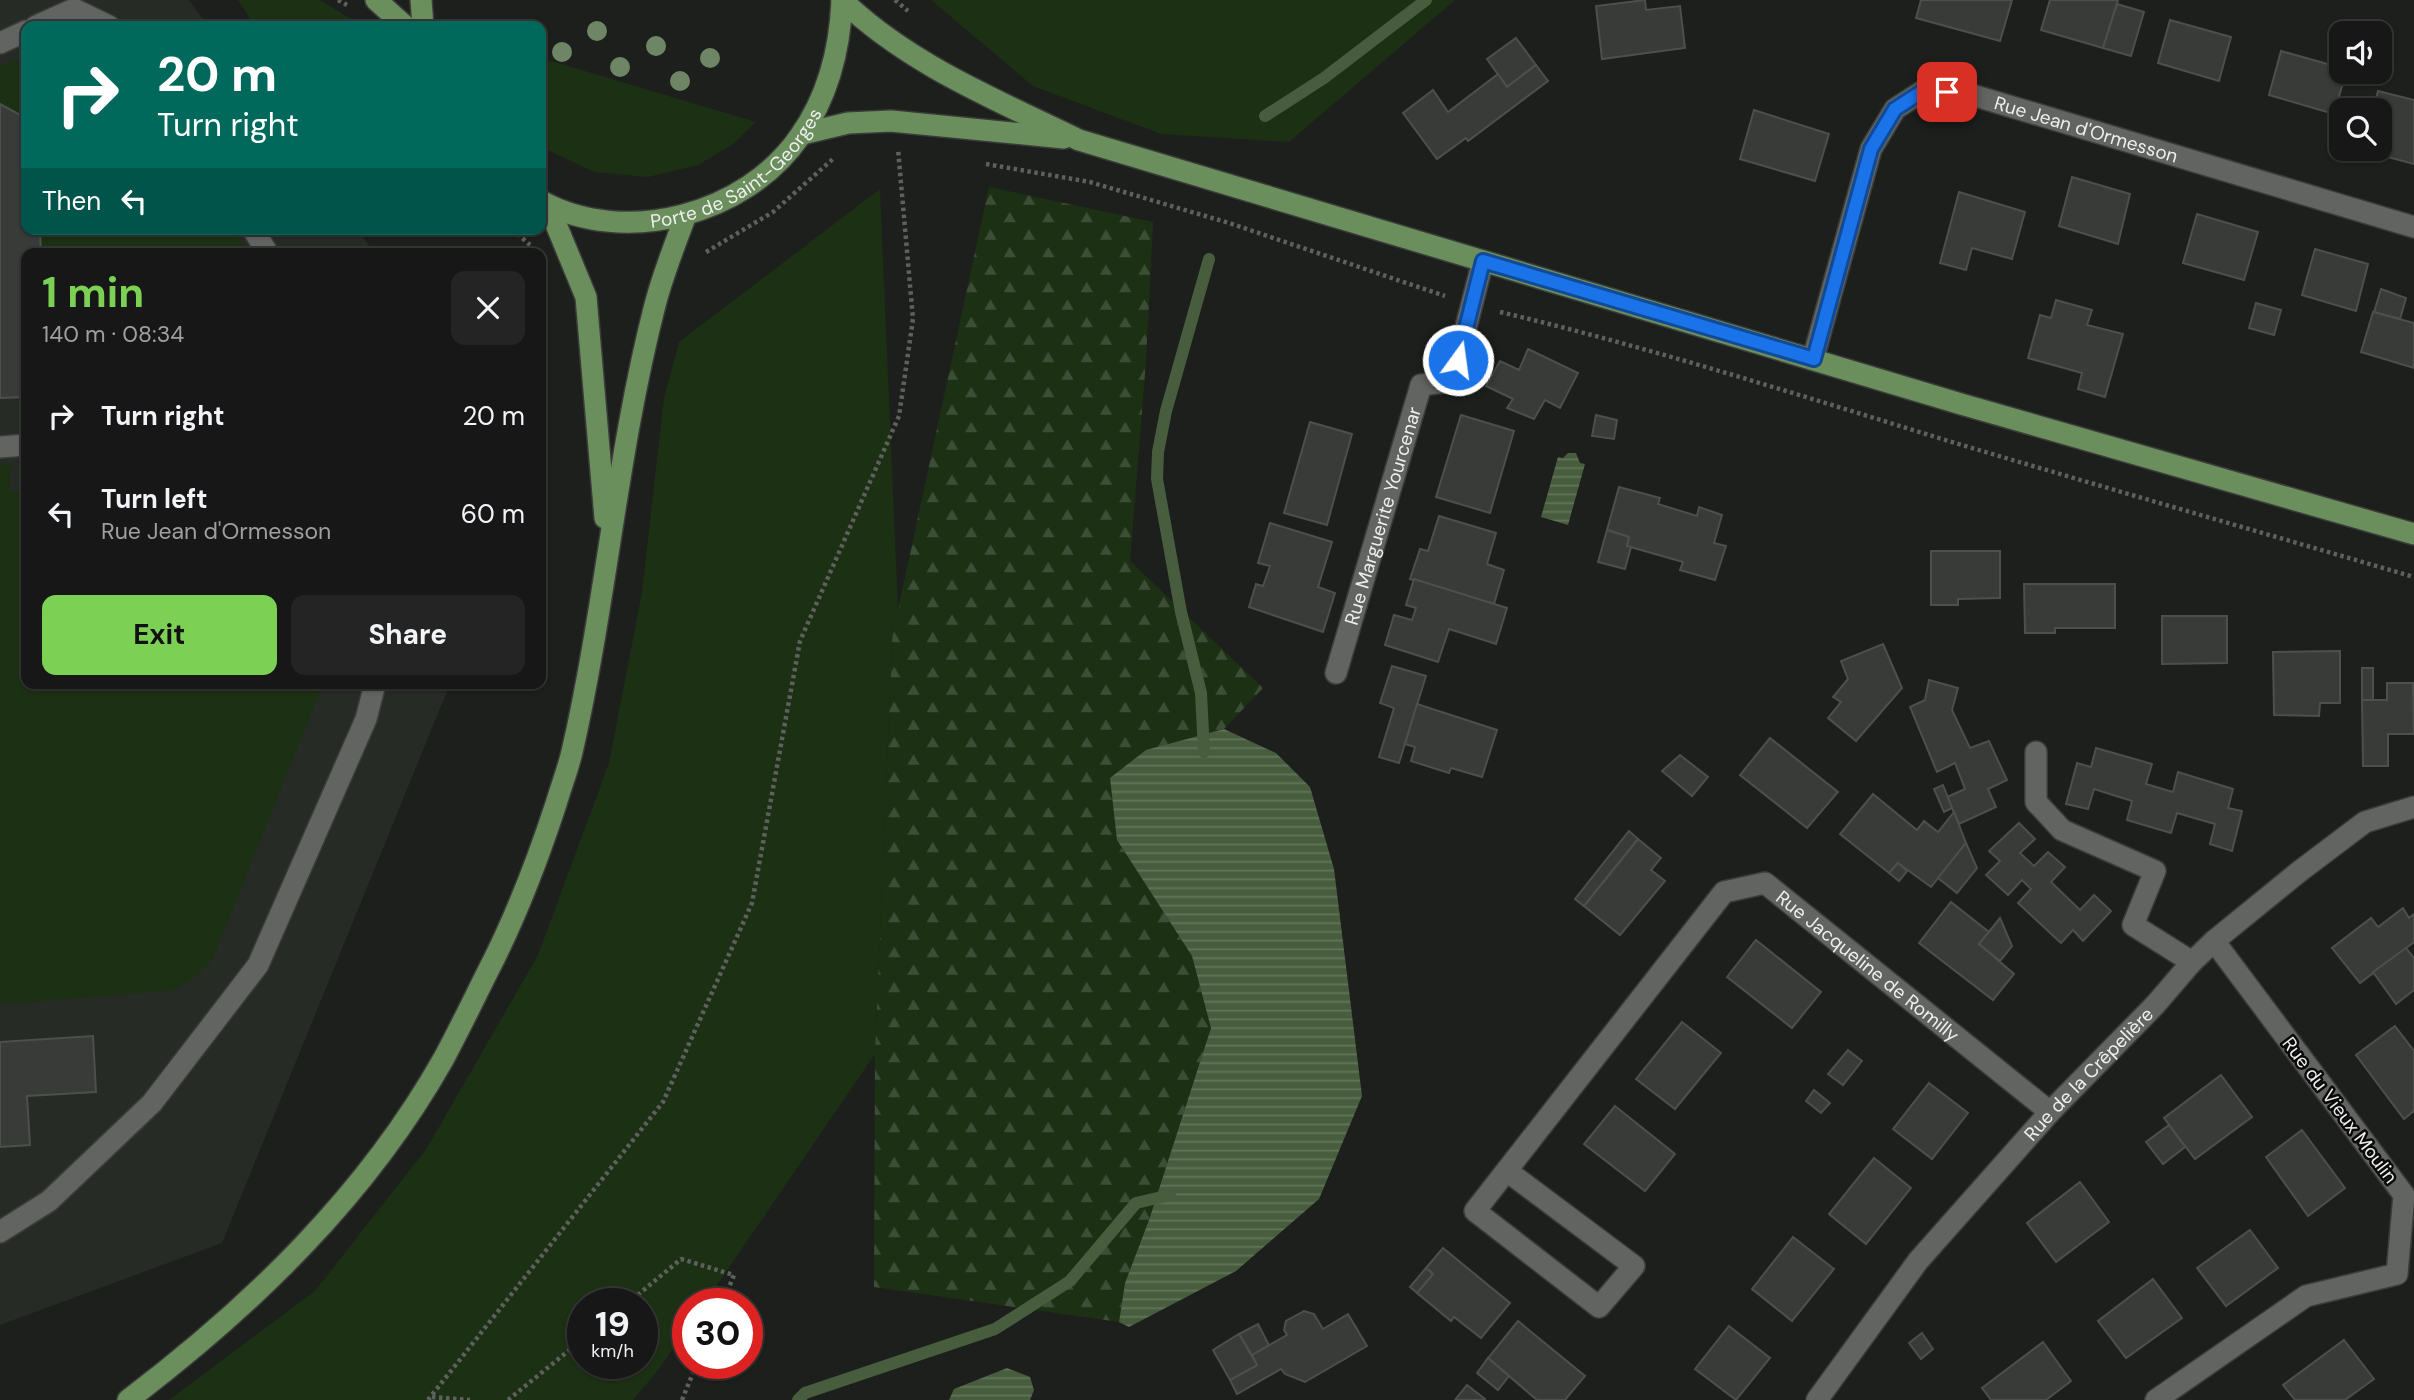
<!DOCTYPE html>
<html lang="en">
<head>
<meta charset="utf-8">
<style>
	:root { --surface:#161716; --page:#232423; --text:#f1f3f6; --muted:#9e9fa1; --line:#353635; --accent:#7cd155 }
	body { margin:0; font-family:"DM Sans",sans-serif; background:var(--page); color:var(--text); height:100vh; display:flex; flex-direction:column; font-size:26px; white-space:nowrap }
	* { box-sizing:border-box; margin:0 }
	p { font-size:23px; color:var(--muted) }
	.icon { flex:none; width:38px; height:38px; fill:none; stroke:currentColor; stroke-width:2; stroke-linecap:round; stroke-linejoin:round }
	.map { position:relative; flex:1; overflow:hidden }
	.sheet { position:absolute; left:21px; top:248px; width:525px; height:441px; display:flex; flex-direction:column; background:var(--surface); border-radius:14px; box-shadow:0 2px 5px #0004,0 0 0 2px var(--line) }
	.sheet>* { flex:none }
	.hud { position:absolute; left:21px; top:21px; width:525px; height:214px; border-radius:14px; box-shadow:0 2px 5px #0004,0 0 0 2px var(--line); background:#00695c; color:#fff; overflow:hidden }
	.buttons { position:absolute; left:2329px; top:21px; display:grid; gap:14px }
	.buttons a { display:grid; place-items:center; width:63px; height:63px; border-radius:14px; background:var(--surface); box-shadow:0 2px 5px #0004,0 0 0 2px var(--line); font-size:35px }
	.speed { position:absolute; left:567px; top:1288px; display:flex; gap:14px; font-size:35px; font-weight:700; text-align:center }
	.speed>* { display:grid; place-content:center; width:91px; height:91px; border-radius:50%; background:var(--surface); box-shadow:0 2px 5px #0004,0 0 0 2px var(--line); line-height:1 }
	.speed small { font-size:18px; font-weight:400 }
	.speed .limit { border:10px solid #d22; background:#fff; color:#111 }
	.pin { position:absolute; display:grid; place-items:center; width:60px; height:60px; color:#fff; margin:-30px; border-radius:14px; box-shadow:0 4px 10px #0006 }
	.me { position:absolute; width:77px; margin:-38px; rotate:14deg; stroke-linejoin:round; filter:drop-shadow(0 0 5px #0008) }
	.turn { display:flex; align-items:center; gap:24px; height:147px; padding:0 21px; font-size:32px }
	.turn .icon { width:91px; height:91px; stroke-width:2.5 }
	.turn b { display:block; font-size:49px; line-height:60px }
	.then { display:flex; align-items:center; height:66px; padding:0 21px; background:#0003; gap:14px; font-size:26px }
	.round { display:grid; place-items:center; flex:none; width:74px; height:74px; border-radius:14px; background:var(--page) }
	.summary { display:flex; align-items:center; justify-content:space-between; height:119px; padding:0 21px }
	h1 { font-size:42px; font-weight:700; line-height:52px; color:var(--accent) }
	.cta { display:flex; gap:14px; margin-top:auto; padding:14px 21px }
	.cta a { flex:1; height:80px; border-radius:14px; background:var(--accent); color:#111; font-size:28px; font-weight:700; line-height:80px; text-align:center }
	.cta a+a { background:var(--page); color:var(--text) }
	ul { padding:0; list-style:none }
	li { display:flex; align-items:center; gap:21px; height:98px; padding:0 21px }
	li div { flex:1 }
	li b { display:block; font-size:26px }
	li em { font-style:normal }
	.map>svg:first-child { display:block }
	.built { fill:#262b25 }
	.grass { fill:#1c3014; fill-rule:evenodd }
	.forest { fill:url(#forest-firs) }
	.water { fill:url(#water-rules) }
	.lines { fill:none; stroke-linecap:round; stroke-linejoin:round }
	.stream { stroke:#475d3e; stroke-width:12 }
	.building { fill:#393b39; stroke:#4d4f4d; stroke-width:2 }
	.minor-casing { stroke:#3b3c3a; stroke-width:24 }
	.major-casing { stroke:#3b3c3a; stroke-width:24 }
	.path { stroke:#5e605e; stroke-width:4.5; stroke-dasharray:3.5 3.5; stroke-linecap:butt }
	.minor { stroke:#626461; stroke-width:21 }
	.major { stroke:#6b8f5c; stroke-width:21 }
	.tree { fill:#6f8666 }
	.route-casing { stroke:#114b97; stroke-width:18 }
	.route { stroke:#1a73e8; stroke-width:12 }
	.labels { text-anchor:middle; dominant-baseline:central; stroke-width:5; stroke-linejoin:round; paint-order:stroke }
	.street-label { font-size:19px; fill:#eeefed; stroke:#080908 }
</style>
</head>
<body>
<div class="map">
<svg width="2414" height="1400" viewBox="0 0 2414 1400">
	<defs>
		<pattern id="forest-firs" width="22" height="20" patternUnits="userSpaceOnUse" patternTransform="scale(1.75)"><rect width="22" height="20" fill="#1c3014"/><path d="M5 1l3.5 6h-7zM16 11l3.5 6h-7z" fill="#3d4e36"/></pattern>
		<pattern id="water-rules" width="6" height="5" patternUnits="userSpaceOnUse" patternTransform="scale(1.75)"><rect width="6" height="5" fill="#475d3e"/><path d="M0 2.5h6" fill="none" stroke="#62755a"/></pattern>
	</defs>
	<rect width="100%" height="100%" fill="#1d1f1d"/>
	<path class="built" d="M0 0H189L208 26H26V229H357L375 254H26V684H450L222 1243 0 1325Z"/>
	<g class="grass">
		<path d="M238 0H320L362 26H255Z"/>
		<path d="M931 0H1455L1289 142 1161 134 1033 86Z"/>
		<path d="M26 57V118L0 104V66Z"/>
		<path d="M541 58 756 122 733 144 698 165 648 177 594 172 541 147Z"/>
		<path d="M880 189 898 610 893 622 875 1054 704 1304H688V1327L658 1370 633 1400H169L315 1291 427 1148 538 955 609 763 642 592 664 398 679 342ZM583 1304H642V1363H583Z"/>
		<path d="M40 229H233L249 254H41Z"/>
		<path d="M11 464 9 491H26V684H323L212 960 196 976 174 990 8 1004 0 1001V466Z"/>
	</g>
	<path class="forest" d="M989 187 1153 222 1146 361 1130 561 1263 688 1224 729 1202 735 1117 840 1192 956 1211 1028 1149 1220 1125 1283 1119 1322 874 1287 875 1054 893 622 898 610Z"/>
	<g class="water">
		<path d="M1568 453H1576L1580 463 1585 464 1568 525 1541 517 1558 457 1563 458Z"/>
		<path d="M1224 729 1276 753 1310 787 1334 869 1362 1096 1319 1199 1236 1271 1129 1327 1119 1322 1125 1283 1149 1220 1211 1028 1192 956 1117 840 1110 778 1146 750Z"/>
		<path d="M1007 1368 1030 1377 1034 1390 1030 1400H949L954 1389Z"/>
	</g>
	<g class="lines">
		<g class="stream">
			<path d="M1265 116 1324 78 1426 0"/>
			<path d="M1204 752 1201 693 1181 612 1157 479 1158 452 1166 411 1209 259"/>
			<path d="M798 1400 805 1393 995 1329 1070 1281 1136 1203 1170 1195"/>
		</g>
	</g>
	<g class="building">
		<path d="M1645 0 1646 10 1680 6 1685 48 1602 59 1596 6Z"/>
		<path d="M1921 0H2012L2000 41 1916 18Z"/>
		<path d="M2050 0H2118L2103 48 2041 30Z"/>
		<path d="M2117 4 2144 12 2131 56 2103 48Z"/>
		<path d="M2170 20 2231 37 2219 81 2158 63Z"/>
		<path d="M1516 38 1536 65 1507 87 1487 59Z"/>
		<path d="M2281 51 2342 68V72H2346L2334 114 2269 95Z"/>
		<path d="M1536 65 1548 81 1468 141 1466 138 1437 159 1403 113 1433 90 1448 112 1498 74 1507 87Z"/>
		<path d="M2378 91 2414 100V164L2362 150 2380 149V110H2373Z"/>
		<path d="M0 104 26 118V229H40L41 254H26V397L0 398Z"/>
		<path d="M1754 110 1829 134 1815 181 1740 159Z"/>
		<path d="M2072 177 2130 194 2118 244 2059 226Z"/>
		<path d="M1959 192 2025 212 2012 259 1972 248 1966 270 1940 263Z"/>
		<path d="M2197 214 2258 232 2244 280 2183 263Z"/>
		<path d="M2315 249 2368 264 2356 311 2302 295Z"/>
		<path d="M2381 289 2406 298 2400 319 2374 312Z"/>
		<path d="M2056 300 2092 310 2087 325 2123 334 2105 397 2078 389 2082 373 2028 358 2040 315 2051 318Z"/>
		<path d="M2256 303 2281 310 2274 335 2249 328Z"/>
		<path d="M2373 312 2414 323V368L2361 352Z"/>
		<path d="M1528 349 1578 373 1560 408 1545 400 1534 419 1507 408 1513 399 1486 386 1500 361 1519 370Z"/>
		<path d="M1461 415 1514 431 1490 513 1436 497Z"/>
		<path d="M1596 415 1617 420 1614 439 1592 436Z"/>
		<path d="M1310 422 1352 434 1327 525 1284 513Z"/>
		<path d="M1619 487 1660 498 1658 504 1697 516 1699 507 1722 515 1714 543 1726 546 1715 580 1680 570 1683 562 1627 546 1629 537 1607 530Z"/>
		<path d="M1439 516 1496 533 1487 564 1504 570 1494 604 1410 579 1420 549 1428 551Z"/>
		<path d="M1270 523 1332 542 1318 587 1335 593 1323 632 1249 607 1256 584 1263 586 1270 566 1258 563Z"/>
		<path d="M1607 530 1629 537 1627 546 1631 547 1625 569 1598 562Z"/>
		<path d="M1931 551H2000V598L1958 599V605H1931Z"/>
		<path d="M1414 579 1507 608 1496 644 1449 629 1438 662 1385 645 1394 615 1412 620 1416 608 1406 605Z"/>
		<path d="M2024 584H2115V628H2055V633H2025Z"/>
		<path d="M2162 616H2227V663L2162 664Z"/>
		<path d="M1883 644 1902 688 1856 741 1828 718 1841 702 1833 697 1848 679 1841 661Z"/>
		<path d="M2340 651V703H2320L2319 716 2274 715 2273 652Z"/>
		<path d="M1392 666 1426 676 1399 763 1379 757 1394 708 1380 703Z"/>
		<rect x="2362" y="668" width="11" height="32"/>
		<path d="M1929 680 1958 688 1952 710 1970 748 1989 741 2007 780 1988 789 1996 807 1959 824 1947 797 1965 789 1955 763 1937 772 1910 707 1925 700Z"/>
		<path d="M2387 683H2413L2414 734H2388V766H2363L2362 700H2387Z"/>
		<path d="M1417 704 1497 730 1482 777 1451 768 1449 773 1411 761 1415 747 1405 744Z"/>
		<path d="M1770 738 1838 792 1807 828 1740 775Z"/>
		<path d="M2096 748 2152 764 2146 784 2173 792 2178 772 2233 789 2228 808 2242 811 2232 851 2210 844 2215 824 2177 813 2171 833 2127 820 2132 801 2094 789 2088 809 2066 804 2077 763 2091 767Z"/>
		<path d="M1680 755 1708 777 1692 796 1662 771Z"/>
		<path d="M1943 785 1952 808 1944 812 1934 789Z"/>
		<path d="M1873 794 1917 830 1924 821 1938 832 1954 812 1966 843 1931 887 1898 863 1889 873 1840 834Z"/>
		<path d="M2019 823 2035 839 2020 853 2034 866 2048 852 2065 867 2051 882 2080 910 2094 895 2111 911 2083 941 2073 930 2061 943 2018 903 2031 889 2022 880 2008 895 1986 875 2000 861 1989 851Z"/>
		<path d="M1629 831 1638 839 1584 906 1575 899Z"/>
		<path d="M1638 839 1661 858 1651 870 1665 881 1620 935 1584 906Z"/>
		<path d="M1966 843 1977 868 1957 893 1938 878Z"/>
		<path d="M1898 863 1907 871 1899 881 1889 873Z"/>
		<path d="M1951 902 1989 932 1979 944 2014 974 1993 1000 1919 943Z"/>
		<path d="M2403 908 2409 918 2414 914V942L2360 983 2332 948 2371 918 2378 927Z"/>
		<path d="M2000 918 2012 946 2000 961 1979 944Z"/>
		<path d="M1756 940 1821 992 1792 1028 1727 977Z"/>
		<path d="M2406 948 2414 958V990L2396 1004 2373 972Z"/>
		<path d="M1682 1022 1721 1053 1675 1109 1636 1079Z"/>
		<path d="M2395 1026 2414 1051V1111L2404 1119 2356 1055Z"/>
		<path d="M93 1036 96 1092 27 1096 30 1145 0 1147V1042Z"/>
		<path d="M1848 1050 1862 1061 1843 1085 1828 1074Z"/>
		<path d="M2221 1075 2252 1117 2195 1159 2164 1118Z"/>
		<path d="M1929 1083 1968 1113 1932 1159 1893 1129Z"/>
		<path d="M1814 1090 1830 1103 1821 1113 1806 1101Z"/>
		<path d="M1615 1106 1675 1154 1645 1191 1584 1144Z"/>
		<path d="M2169 1125 2185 1147 2163 1164 2146 1142Z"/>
		<path d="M2302 1130 2345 1188 2308 1216 2266 1157Z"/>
		<path d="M1874 1158 1911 1188 1866 1244 1829 1214Z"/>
		<path d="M2080 1182 2109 1222 2056 1262 2027 1223Z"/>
		<path d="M2250 1230 2278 1268 2226 1306 2197 1268Z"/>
		<path d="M1793 1237 1834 1269 1792 1321 1752 1289Z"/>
		<path d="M1443 1248 1510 1303 1481 1338 1454 1317 1451 1321 1417 1293 1433 1274 1426 1268Z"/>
		<path d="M1426 1268 1433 1274 1417 1293 1410 1287Z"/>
		<path d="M2153 1279 2182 1318 2126 1358 2098 1321Z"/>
		<path d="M1304 1311 1314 1314 1323 1329 1348 1314 1367 1346 1305 1382 1285 1374 1281 1369 1237 1394 1230 1380 1257 1365 1252 1355 1287 1335 1284 1330 1286 1321Z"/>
		<path d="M1518 1321 1585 1376 1565 1400H1537L1488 1358Z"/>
		<path d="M1258 1324 1269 1345 1252 1355 1239 1334Z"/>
		<path d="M1729 1326 1770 1358 1736 1400 1695 1369Z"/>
		<path d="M1922 1333 1933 1349 1921 1359 1909 1343Z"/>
		<path d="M1239 1334 1257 1365 1230 1380 1213 1350Z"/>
		<path d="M2344 1340 2374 1379 2345 1400H2295L2283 1385Z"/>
		<path d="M2043 1342 2071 1381 2046 1400H1991L1982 1388Z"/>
		<path d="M1488 1358 1509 1376 1498 1390 1477 1373Z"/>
		<path d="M1467 1385 1485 1399V1400H1455Z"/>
	</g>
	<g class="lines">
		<defs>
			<g id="minor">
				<path d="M36 26 74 9 109 26"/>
				<path d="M0 43 26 31"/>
				<path d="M253 229 268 254"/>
				<path id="s1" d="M1813 359 1871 149 1895 109 1926 89 1969 94 2414 227"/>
				<path d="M0 447 26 445"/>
				<path id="s2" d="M1336 673 1421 385 1452 381 1483 261"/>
				<path d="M2036 752V802L2062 830 2155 871 2133 925 2192 962"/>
				<path id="s3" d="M1507 1171 1634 1266 1599 1307 1475 1211 1724 892 1765 883 2050 1112"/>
				<path d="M0 1232 49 1201 152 1103 258 965 366 719 375 684"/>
				<path id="s4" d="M1817 1400 1918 1261 2050 1112 2155 1005 2192 962 2214 941 2300 871 2365 822 2414 807"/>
				<path d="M2156 1400 2306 1296 2397 1274 2404 1195 2214 941"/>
			</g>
			<g id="major">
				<path d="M376 0 405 26"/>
				<path d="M421 0 423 26"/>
				<path d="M842 0C908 64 997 100 1079 140L1961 404 2414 534"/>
				<path d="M802 134 848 123 891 121 1064 138"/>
				<path id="s5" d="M541 201C625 247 746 215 800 136 829 95 840 49 842 0"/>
				<path d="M548 205 586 297 605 518"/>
				<path d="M128 1400C252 1306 367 1195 444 1058 459 1030 473 1001 487 973 515 919 537 862 556 804 561 787 568 769 572 752 606 604 617 452 655 305 663 274 675 244 686 215"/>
			</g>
		</defs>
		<use href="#minor" class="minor-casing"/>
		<use href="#major" class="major-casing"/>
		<g class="path">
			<path d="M338 0 347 5"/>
			<path d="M895 0 908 11"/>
			<path d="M986 164 1090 182 1229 223 1445 296"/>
			<path d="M512 229 530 245"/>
			<path d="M706 252 773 212 834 158"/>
			<path d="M1500 312C1653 348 1802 396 1952 442 2106 488 2260 532 2414 577"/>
			<path d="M627 1304 681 1259 734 1275 722 1304"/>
			<path d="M432 1397 470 1400"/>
			<path d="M428 1400 663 1102 752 903 800 641 899 416 913 319 898 149"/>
			<path d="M508 1400 583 1339"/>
			<path d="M682 1400 697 1363"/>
		</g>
		<use href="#minor" class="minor"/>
		<use href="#major" class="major"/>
	</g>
	<g class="tree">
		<circle cx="597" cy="31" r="10"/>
		<circle cx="656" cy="46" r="10"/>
		<circle cx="562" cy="52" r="10"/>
		<circle cx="710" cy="58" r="10"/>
		<circle cx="620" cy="67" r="10"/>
		<circle cx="680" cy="81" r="10"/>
	</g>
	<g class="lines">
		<defs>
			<path id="route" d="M1458 360 1483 261 1814 359 1871 149 1895 109 1926 89 1947 92"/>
		</defs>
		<use href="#route" class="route-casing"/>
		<use href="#route" class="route"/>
	</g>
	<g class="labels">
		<g class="street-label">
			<text stroke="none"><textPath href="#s1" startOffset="467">Rue Jean d'Ormesson</textPath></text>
			<text stroke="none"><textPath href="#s5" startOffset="217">Porte de Saint-Georges</textPath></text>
			<text stroke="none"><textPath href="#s2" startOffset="164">Rue Marguerite Yourcenar</textPath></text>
			<text stroke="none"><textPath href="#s3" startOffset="948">Rue Jacqueline de Romilly</textPath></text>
			<text stroke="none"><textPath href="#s4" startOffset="425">Rue de la Crêpelière</textPath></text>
			<text transform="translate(2340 1110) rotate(53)">Rue du Vieux Moulin</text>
		</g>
	</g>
</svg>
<div class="buttons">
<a><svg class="icon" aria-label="sound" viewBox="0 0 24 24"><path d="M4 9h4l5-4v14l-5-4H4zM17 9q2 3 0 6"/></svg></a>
<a><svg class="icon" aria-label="search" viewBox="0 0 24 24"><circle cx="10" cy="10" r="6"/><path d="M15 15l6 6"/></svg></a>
</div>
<div class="speed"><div>19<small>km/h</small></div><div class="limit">30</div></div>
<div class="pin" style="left:1947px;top:92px;background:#d93025"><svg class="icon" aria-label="arrive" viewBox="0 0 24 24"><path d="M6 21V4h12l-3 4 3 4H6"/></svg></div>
<svg class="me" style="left:1458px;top:360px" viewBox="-20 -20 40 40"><circle r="17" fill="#1a73e8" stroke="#fff" stroke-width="3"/><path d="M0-11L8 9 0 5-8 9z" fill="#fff"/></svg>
<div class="hud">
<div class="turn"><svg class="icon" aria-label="right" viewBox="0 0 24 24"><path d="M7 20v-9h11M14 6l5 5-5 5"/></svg><div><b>20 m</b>Turn right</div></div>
<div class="then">Then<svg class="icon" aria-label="left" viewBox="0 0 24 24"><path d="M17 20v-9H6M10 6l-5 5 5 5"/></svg></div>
</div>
<section class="sheet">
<div class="summary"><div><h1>1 min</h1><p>140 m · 08:34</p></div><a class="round"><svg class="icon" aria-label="close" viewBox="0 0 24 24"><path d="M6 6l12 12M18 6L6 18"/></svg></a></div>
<ul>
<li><svg class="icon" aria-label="right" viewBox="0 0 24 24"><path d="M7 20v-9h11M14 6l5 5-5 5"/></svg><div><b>Turn right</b></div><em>20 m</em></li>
<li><svg class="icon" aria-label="left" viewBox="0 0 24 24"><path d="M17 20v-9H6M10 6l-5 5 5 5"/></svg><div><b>Turn left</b><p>Rue Jean d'Ormesson</p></div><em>60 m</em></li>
</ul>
<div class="cta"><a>Exit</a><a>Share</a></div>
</section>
</div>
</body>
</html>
